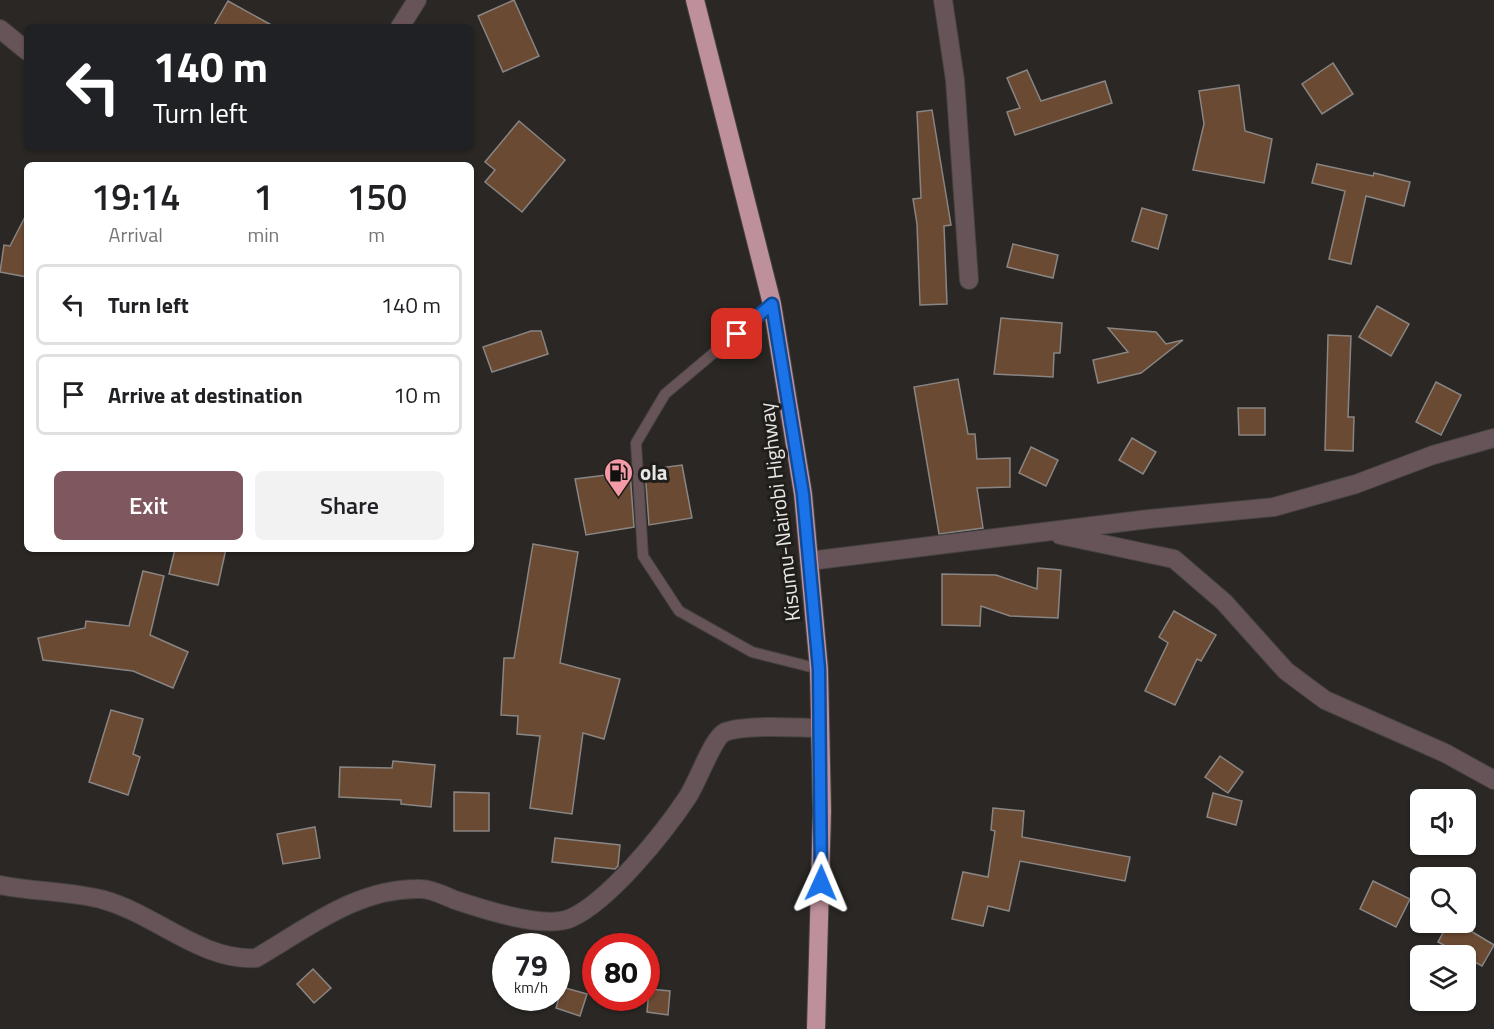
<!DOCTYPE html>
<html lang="en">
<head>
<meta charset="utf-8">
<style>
	:root { --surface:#fff; --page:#f2f2f2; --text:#202124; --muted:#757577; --line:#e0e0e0; --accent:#7f575e }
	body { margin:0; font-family:"Titillium Web",sans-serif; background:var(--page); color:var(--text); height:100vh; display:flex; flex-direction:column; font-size:22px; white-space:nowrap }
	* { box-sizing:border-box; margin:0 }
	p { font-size:20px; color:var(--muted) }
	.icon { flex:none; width:33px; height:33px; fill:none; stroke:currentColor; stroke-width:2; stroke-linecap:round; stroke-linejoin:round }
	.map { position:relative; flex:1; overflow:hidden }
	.drawer { position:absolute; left:24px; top:162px; width:450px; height:390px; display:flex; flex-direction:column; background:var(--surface); border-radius:9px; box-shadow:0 2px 4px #0004 }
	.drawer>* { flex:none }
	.banner { position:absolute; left:24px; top:24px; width:450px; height:126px; border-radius:9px; box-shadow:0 2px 4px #0004; background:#202124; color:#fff; overflow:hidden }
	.controls { position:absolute; left:1410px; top:789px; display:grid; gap:12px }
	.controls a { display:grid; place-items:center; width:66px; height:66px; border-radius:9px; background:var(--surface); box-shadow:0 2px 4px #0004; font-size:30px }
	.speed { position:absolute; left:492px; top:933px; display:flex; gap:12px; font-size:30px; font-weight:700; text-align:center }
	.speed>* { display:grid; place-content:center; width:78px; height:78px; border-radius:50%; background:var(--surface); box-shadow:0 2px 4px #0004; line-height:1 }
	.speed small { font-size:15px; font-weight:400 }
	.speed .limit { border:9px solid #d22; background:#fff; color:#111 }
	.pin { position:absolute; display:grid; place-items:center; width:51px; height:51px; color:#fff; margin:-26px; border-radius:12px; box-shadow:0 3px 9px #0006 }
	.me { position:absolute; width:66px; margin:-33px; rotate:1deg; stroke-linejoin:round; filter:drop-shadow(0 0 4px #0008) }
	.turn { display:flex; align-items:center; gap:21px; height:126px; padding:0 30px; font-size:27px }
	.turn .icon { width:78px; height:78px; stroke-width:2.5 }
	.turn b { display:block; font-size:42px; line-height:51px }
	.eta { display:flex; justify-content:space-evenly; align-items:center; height:102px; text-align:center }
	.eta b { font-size:36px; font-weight:600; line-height:42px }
	.button { display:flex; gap:12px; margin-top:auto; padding:12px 30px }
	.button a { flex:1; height:69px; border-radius:9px; background:var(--accent); color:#fff; font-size:24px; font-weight:600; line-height:69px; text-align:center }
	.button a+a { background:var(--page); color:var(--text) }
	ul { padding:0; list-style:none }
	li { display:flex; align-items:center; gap:18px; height:81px; margin:0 12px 9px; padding:0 18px; border:3px solid var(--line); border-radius:9px }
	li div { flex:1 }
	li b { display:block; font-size:22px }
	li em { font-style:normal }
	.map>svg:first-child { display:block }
	.building { fill:#6b4a33; stroke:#898583; stroke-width:1.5 }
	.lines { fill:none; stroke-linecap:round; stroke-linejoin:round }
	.lane-casing { stroke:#45423f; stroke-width:12 }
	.street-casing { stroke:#45423f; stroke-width:20 }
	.highway-casing { stroke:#45423f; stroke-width:20 }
	.lane { stroke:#675458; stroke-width:10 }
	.street { stroke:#675458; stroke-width:18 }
	.highway { stroke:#be909b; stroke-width:18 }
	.route-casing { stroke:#114b97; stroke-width:15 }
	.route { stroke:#1a73e8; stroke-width:10 }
	.labels { text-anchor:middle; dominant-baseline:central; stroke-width:6; stroke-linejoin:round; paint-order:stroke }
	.poi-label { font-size:21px; font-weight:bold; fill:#eae8e6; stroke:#201e1b; text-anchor:start }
	.street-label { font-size:21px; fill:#eae8e6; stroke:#201e1b }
</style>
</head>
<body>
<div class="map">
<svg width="1494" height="1029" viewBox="0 0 1494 1029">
	<rect width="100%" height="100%" fill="#2a2724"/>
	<g class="building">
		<path d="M514 0 539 56 503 72 478 16Z"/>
		<path d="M228 1 275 27H213Z"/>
		<path d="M1333 63 1353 94 1322 114 1302 84Z"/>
		<path d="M1027 70 1041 101 1105 81 1112 103 1015 135 1007 112 1020 108 1007 78Z"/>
		<path d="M1239 85 1245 131 1272 139 1264 183 1193 170 1204 124 1199 91Z"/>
		<path d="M932 110 951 225 944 226 947 304 920 305 917 224 913 199 921 198 917 112Z"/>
		<path d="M519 121 565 160 522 212 485 182 495 170 485 162Z"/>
		<path d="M1317 164 1373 176 1374 173 1410 182 1404 206 1366 196 1351 264 1329 259 1345 191 1312 183Z"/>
		<path d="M1142 208 1167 215 1158 249 1132 241Z"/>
		<path d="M27 213V277L0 272 4 245 10 246Z"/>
		<path d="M1013 244 1058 255 1053 278 1007 267Z"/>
		<path d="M1377 306 1409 324 1391 356 1359 337Z"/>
		<path d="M1001 318 1062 323 1060 353H1054L1053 377 994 374Z"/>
		<path d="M1108 328 1156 332 1166 344 1183 340 1141 373 1098 383 1093 360 1128 352Z"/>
		<path d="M531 331H541L548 354 492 372 483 347Z"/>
		<path d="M1328 335 1351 336 1348 417H1354L1353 451 1325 450Z"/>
		<path d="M958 379 968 434H975L977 459 1010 458V487L977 488 983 528 939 534 914 387Z"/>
		<path d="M1436 382 1461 395 1441 435 1416 422Z"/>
		<path d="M1238 408H1265V435H1239Z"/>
		<path d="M1132 438 1156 452 1143 474 1119 460Z"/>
		<path d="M1031 447 1058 460 1046 486 1019 473Z"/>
		<path d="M682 465 692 518 649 525 645 470Z"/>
		<path d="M630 472 634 527 586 535 575 479Z"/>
		<path d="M533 544 578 552 560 663 620 679 604 739 583 733 572 814 530 808 540 736 517 734 518 716 501 715 504 658H514Z"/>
		<path d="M175 549H226L218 585 169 574Z"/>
		<path d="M1038 568 1061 570 1058 618 1010 616 981 606 980 626 942 625V574L996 575 1037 589Z"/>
		<path d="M143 571 164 576 150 635 188 652 173 688 133 671 43 660 38 638 85 628 86 621 129 626Z"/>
		<path d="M1174 611 1216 635 1201 661 1197 659 1175 705 1145 691 1168 643 1159 637Z"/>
		<path d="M111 710 143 719 133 754 140 757 128 795 89 782Z"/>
		<path d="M1220 756 1243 772 1228 793 1205 777Z"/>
		<path d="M393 761 435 765 431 807 401 804V800L339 797 340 767 392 768Z"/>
		<path d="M454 792 489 793V831H454Z"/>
		<path d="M1213 793 1242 801 1236 825 1207 817Z"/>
		<path d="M993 808 1024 811 1022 837 1130 857 1125 881 1020 861 1009 911 988 906 983 926 952 919 963 872 988 877 995 831 991 830Z"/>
		<path d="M315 827 320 858 283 864 277 834Z"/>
		<path d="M555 838 620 845 618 866 615 869 552 862Z"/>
		<path d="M1373 881 1410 899 1396 927 1360 909Z"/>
		<path d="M1449 922H1456L1494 945 1482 966 1438 942Z"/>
		<path d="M313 969 331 988 314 1003 297 984Z"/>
		<path d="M562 987 587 994 580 1016 556 1008Z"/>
		<path d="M649 989 670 991 668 1015 647 1012Z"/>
	</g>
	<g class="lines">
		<defs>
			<path id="lane" d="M772 304 665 394 636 443 643 556 679 611 752 652 819 669"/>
			<g id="street">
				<path d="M943 0 955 80 969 280"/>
				<path d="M400 27 417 0"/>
				<path d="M0 29 27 51"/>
				<path d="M1060 535 1174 559 1224 602 1286 671 1325 700 1445 753 1494 780"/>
				<path d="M809 561 1149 519 1274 507 1356 484 1433 455 1494 438"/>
				<path d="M0 885C34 892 71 891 104 900 157 915 201 961 256 958 308 928 358 887 421 889 432 889 445 896 455 900 482 909 545 930 571 918 609 901 663 834 687 798 697 784 713 737 725 732 745 724 797 728 820 728"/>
			</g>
			<path id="highway" d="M695 0 772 304 803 494 819 669 822 811 816 1029"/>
		</defs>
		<use href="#lane" class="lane-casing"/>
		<use href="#street" class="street-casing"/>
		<use href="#highway" class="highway-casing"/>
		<use href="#lane" class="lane"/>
		<use href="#street" class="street"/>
		<use href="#highway" class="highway"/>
	</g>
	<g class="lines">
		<defs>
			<path id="route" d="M737 334 772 304 803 494 819 669 821 883"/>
		</defs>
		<use href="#route" class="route-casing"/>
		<use href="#route" class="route"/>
	</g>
	<defs>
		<symbol id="fuel-pin" viewBox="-11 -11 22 30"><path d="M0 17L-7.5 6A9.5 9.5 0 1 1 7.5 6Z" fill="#f49aa6" stroke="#201e1b"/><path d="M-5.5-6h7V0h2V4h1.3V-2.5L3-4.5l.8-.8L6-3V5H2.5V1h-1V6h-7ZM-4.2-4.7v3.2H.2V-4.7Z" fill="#111"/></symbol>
	</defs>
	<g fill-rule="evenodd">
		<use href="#fuel-pin" x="602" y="456" width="33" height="45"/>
	</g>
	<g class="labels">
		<g class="poi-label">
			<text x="640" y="472">ola</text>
		</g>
		<g class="street-label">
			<text transform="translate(779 512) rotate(-97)">Kisumu-Nairobi Highway</text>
		</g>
	</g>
</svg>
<div class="controls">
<a><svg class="icon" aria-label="sound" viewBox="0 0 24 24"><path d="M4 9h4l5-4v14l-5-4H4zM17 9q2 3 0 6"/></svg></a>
<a><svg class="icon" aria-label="search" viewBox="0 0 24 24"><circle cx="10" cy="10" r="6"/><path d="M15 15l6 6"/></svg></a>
<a><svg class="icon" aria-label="layers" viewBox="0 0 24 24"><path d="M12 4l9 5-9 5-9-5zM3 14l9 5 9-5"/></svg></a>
</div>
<div class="speed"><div>79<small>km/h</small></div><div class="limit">80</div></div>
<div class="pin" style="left:737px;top:334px;background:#d93025"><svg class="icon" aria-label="arrive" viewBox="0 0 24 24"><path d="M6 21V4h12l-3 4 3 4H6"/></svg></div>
<svg class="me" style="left:821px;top:883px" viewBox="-20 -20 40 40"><path d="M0-17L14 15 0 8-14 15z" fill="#1a73e8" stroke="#fff" stroke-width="4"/></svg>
<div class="banner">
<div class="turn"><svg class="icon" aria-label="left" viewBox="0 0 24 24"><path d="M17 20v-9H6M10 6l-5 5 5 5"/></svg><div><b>140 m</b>Turn left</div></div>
</div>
<section class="drawer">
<div class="eta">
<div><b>19:14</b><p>Arrival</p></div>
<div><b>1</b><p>min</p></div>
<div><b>150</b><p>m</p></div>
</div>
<ul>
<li><svg class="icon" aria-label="left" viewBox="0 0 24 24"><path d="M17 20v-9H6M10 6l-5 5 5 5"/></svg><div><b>Turn left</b></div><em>140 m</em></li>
<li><svg class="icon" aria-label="arrive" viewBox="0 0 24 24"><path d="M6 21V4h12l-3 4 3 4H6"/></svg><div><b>Arrive at destination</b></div><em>10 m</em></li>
</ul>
<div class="button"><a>Exit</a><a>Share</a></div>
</section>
</div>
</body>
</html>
